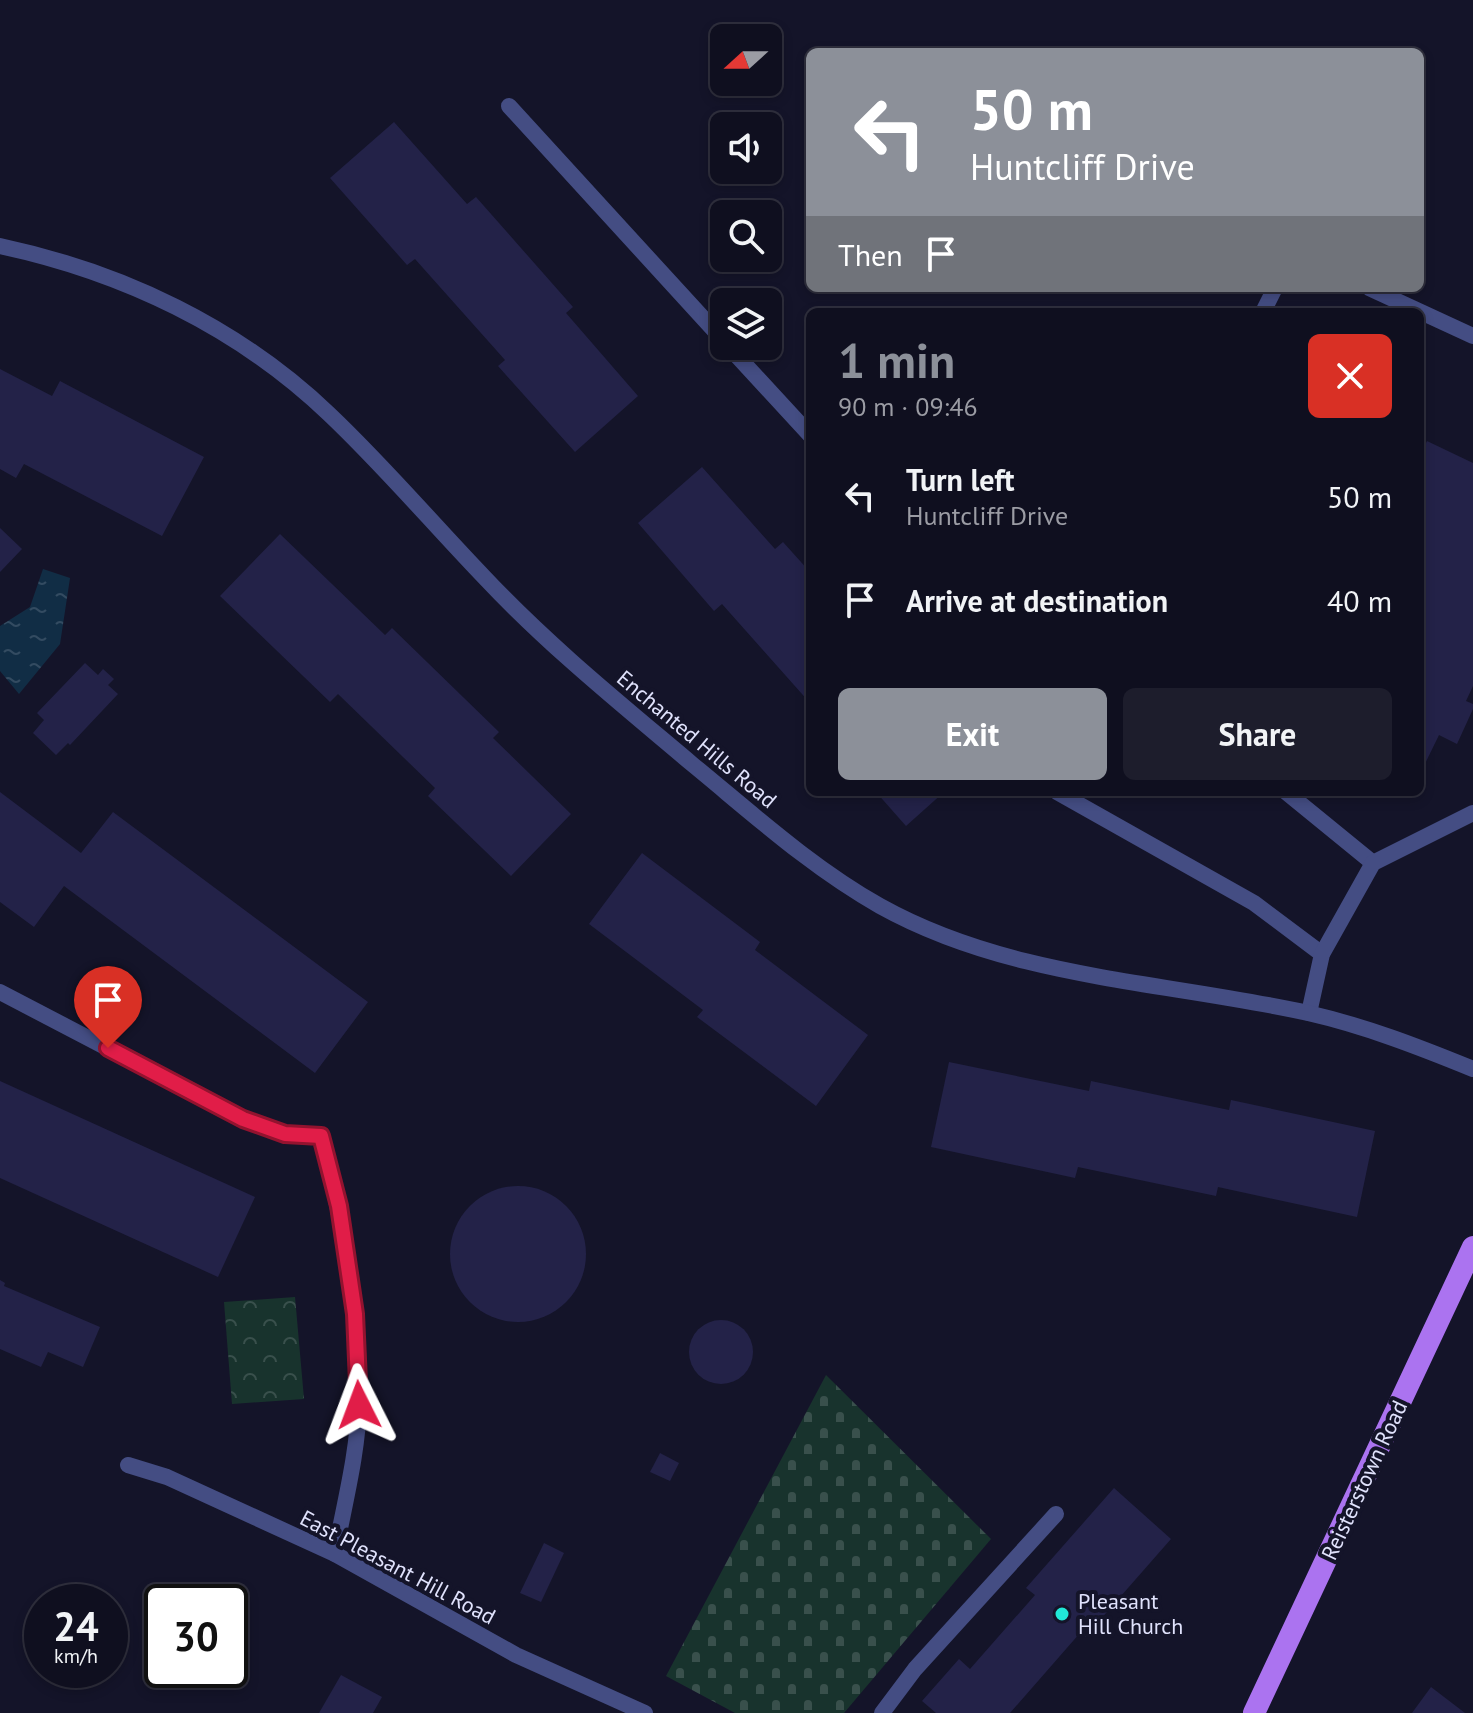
<!DOCTYPE html>
<html lang="en">
<head>
<meta charset="utf-8">
<style>
	:root { --surface:#0f0f1f; --page:#1d1d2c; --text:#f1f3f6; --muted:#9b9ca4; --line:#2f2f3d; --accent:#8c9099 }
	body { margin:0; font-family:"PT Sans",sans-serif; background:var(--page); color:var(--text); height:100vh; display:flex; flex-direction:column; font-size:30px; white-space:nowrap }
	* { box-sizing:border-box; margin:0 }
	p { font-size:26px; color:var(--muted) }
	.icon { flex:none; width:44px; height:44px; fill:none; stroke:currentColor; stroke-width:2; stroke-linecap:round; stroke-linejoin:round }
	.map { position:relative; flex:1; overflow:hidden }
	.panel { position:absolute; left:806px; top:308px; width:618px; height:488px; display:flex; flex-direction:column; background:var(--surface); border-radius:12px; box-shadow:0 4px 12px #0003,0 0 0 2px var(--line) }
	.panel>* { flex:none }
	.hud { position:absolute; left:806px; top:48px; width:618px; height:244px; border-radius:12px; box-shadow:0 4px 12px #0003,0 0 0 2px var(--line); background:#8c9099; color:#fff; overflow:hidden }
	.needle { width:52px; rotate:249deg }
	.buttons { position:absolute; left:710px; top:24px; display:grid; gap:16px }
	.buttons a { display:grid; place-items:center; width:72px; height:72px; border-radius:12px; background:var(--surface); box-shadow:0 4px 12px #0003,0 0 0 2px var(--line); font-size:40px }
	.speed { position:absolute; left:24px; top:1584px; display:flex; gap:16px; font-size:40px; font-weight:700; text-align:center }
	.speed>* { display:grid; place-content:center; width:104px; height:104px; border-radius:50%; background:var(--surface); box-shadow:0 4px 12px #0003,0 0 0 2px var(--line); line-height:1 }
	.speed small { font-size:20px; font-weight:400 }
	.speed .limit { border:4px solid #111; border-radius:12px; background:#fff; color:#111 }
	.pin { position:absolute; display:grid; place-items:center; width:68px; height:68px; color:#fff; margin:-82px -34px; border-radius:50% 50% 50% 0; rotate:-45deg; box-shadow:0 0 8px #0007 }
	.pin .icon { rotate:45deg }
	.me { position:absolute; width:88px; margin:-44px; rotate:357deg; stroke-linejoin:round; filter:drop-shadow(0 0 6px #0008) }
	.turn { display:flex; align-items:center; gap:28px; height:168px; padding:0 32px; font-size:36px }
	.turn .icon { width:104px; height:104px; stroke-width:2.5 }
	.turn b { display:block; font-size:56px; line-height:68px }
	.then { display:flex; align-items:center; height:76px; padding:0 32px; background:#0003; gap:16px; font-size:30px }
	.round { display:grid; place-items:center; flex:none; width:84px; height:84px; border-radius:12px; background:var(--page) }
	.headline { display:flex; align-items:center; justify-content:space-between; height:136px; padding:0 32px }
	h1 { font-size:48px; font-weight:700; line-height:60px; color:var(--accent) }
	.cta { display:flex; gap:16px; margin-top:auto; padding:16px 32px }
	.cta a { flex:1; height:92px; border-radius:12px; background:var(--accent); color:#fff; font-size:32px; font-weight:700; line-height:92px; text-align:center }
	.cta a+a { background:var(--page); color:var(--text) }
	ul { padding:0; list-style:none }
	li { display:flex; align-items:center; gap:24px; height:104px; padding:0 32px }
	li div { flex:1 }
	li b { display:block; font-size:30px }
	li em { font-style:normal }
	.map>svg:first-child { display:block }
	.cemetery { fill:url(#cemetery-stones) }
	.park { fill:url(#park-crowns) }
	.water { fill:url(#water-ripples) }
	.building { fill:#232248 }
	.lines { fill:none; stroke-linecap:round; stroke-linejoin:round }
	.service { stroke:#444d83; stroke-width:16 }
	.minor { stroke:#444d83; stroke-width:16 }
	.primary { stroke:#ab73f0; stroke-width:22 }
	.route-casing { stroke:#92132f; stroke-width:20 }
	.route { stroke:#e11d48; stroke-width:14 }
	.poi-dot { fill:#21e7d7; stroke:#141429; stroke-width:3 }
	.labels { text-anchor:middle; dominant-baseline:central; stroke-width:8; stroke-linejoin:round; paint-order:stroke }
	.street-label { font-size:22px; fill:#e0e2fc; stroke:#141429 }
	.poi-label { font-size:22px; fill:#e0e2fc; stroke:#141429; text-anchor:start }
</style>
</head>
<body>
<div class="map">
<svg width="1473" height="1713" viewBox="0 0 1473 1713">
	<defs>
		<pattern id="cemetery-stones" width="16" height="16" patternUnits="userSpaceOnUse" patternTransform="scale(2)"><rect width="16" height="16" fill="#18332d"/><path d="M2 7V4a2 2 0 0 1 4 0v3zM10 15v-3a2 2 0 0 1 4 0v3z" fill="#39504c"/></pattern>
		<pattern id="park-crowns" width="20" height="18" patternUnits="userSpaceOnUse" patternTransform="scale(2)"><rect width="20" height="18" fill="#18332d"/><path d="M2 6a3 3 0 1 1 6 0M12 15a3 3 0 1 1 6 0" fill="none" stroke="#39504c"/></pattern>
		<pattern id="water-ripples" width="26" height="14" patternUnits="userSpaceOnUse" patternTransform="scale(2)"><rect width="26" height="14" fill="#112d45"/><path d="M2 4q2-2 4 0t4 0M15 11q2-2 4 0t4 0" fill="none" stroke="#334b61"/></pattern>
	</defs>
	<rect width="100%" height="100%" fill="#141429"/>
	<path class="cemetery" d="M826 1375 991 1539 844 1713H735L666 1676Z"/>
	<path class="park" d="M295 1297 304 1399 232 1404 224 1302Z"/>
	<path class="water" d="M43 569 70 578 60 644 19 694 0 671V626L30 607Z"/>
	<g class="building">
		<path d="M394 122 467 204 476 197 573 307 566 313 638 396 575 452 498 366 505 360 415 259 407 265 330 178Z"/>
		<path d="M0 369 52 396 60 381 204 457 162 536 24 464 16 478 0 469Z"/>
		<path d="M1427 441 1473 463V686L1466 701 1473 704V709L1457 744 1439 735 1420 774V456Z"/>
		<path d="M702 467 775 549 783 542 810 572V703L722 604 714 611 638 523Z"/>
		<path d="M0 528 22 549 0 572Z"/>
		<path d="M280 534 385 635 392 628 499 732 493 738 571 814 511 876 428 796 435 788 338 694 330 702 220 596Z"/>
		<path d="M85 663 98 675 103 669 114 679 108 685 118 694 70 745 68 743 56 755 33 733 44 720 37 713Z"/>
		<path d="M0 792 81 853 113 812 368 1002 315 1073 64 886 34 927 0 902Z"/>
		<path d="M876 792H944L906 826Z"/>
		<path d="M642 853 760 942 755 950 868 1035 816 1106 697 1017 703 1010 589 924Z"/>
		<path d="M949 1062 1089 1091 1091 1081 1229 1110 1231 1100 1375 1131 1357 1217 1218 1187 1216 1196 1078 1167 1075 1178 931 1147Z"/>
		<path d="M0 1081 255 1197 218 1277 0 1178Z"/>
		<circle cx="518" cy="1254" r="68"/>
		<path d="M0 1280 5 1283 4 1286 100 1327 83 1367 48 1352 41 1367 0 1349Z"/>
		<circle cx="721" cy="1352" r="32"/>
		<path d="M660 1453 679 1463 670 1481 650 1472Z"/>
		<path d="M1114 1488 1171 1539 1085 1637 1080 1633 1010 1713H936L922 1701 959 1659 970 1669 1035 1595 1026 1588Z"/>
		<path d="M544 1543 564 1553 541 1602 520 1593Z"/>
		<path d="M174 1590 197 1602H168Z"/>
		<path d="M162 1614V1663L143 1653Z"/>
		<path d="M176 1670H209L203 1683Z"/>
		<path d="M341 1675 382 1697 373 1713H319Z"/>
		<path d="M1431 1687 1465 1713H1412Z"/>
	</g>
	<g class="lines">
		<g class="service">
			<path d="M509 106 724 341"/>
			<path d="M1369 288 1473 336"/>
			<path d="M1263 312 1275 288"/>
			<path d="M728 346 810 435"/>
			<path d="M1057 792 1254 903 1322 954"/>
			<path d="M1286 792 1373 863"/>
			<path d="M1309 1013 1322 954 1373 863 1473 813"/>
			<path d="M882 1713 915 1669 1056 1514"/>
		</g>
		<g class="minor">
			<path d="M0 246C122 272 238 327 329 414 384 466 433 524 485 578 549 646 621 704 692 764 753 814 811 867 880 906 1011 979 1164 981 1308 1013 1365 1026 1419 1047 1473 1069"/>
			<path d="M0 992 243 1119 285 1134 321 1136C343 1223 360 1312 359 1403 358 1453 344 1505 335 1554"/>
			<path d="M128 1465 167 1477 335 1554 516 1655 645 1713"/>
		</g>
		<path class="primary" d="M1254 1713 1473 1247"/>
	</g>
	<g class="lines">
		<defs>
			<path id="route" d="M108 1048 243 1119 285 1134 321 1136 339 1206 355 1314 359 1405"/>
		</defs>
		<use href="#route" class="route-casing"/>
		<use href="#route" class="route"/>
	</g>
	<circle class="poi-dot" cx="1062" cy="1614" r="8"/>
	<g class="labels">
		<g class="street-label">
			<text transform="translate(697 739) rotate(40)">Enchanted Hills Road</text>
			<text transform="translate(1364 1480) rotate(-65)">Reisterstown Road</text>
			<text transform="translate(398 1567) rotate(28)">East Pleasant Hill Road</text>
		</g>
		<g class="poi-label">
			<text x="1078" y="1601">Pleasant<tspan x="1078" dy="25">Hill Church</tspan></text>
		</g>
	</g>
</svg>
<div class="buttons">
<a><svg class="needle" viewBox="-14 -14 28 28"><path d="M0-13l5 13h-10z" fill="#e53935"/><path d="M0 13l5-13h-10z" fill="#9b9ca4"/></svg></a>
<a><svg class="icon" aria-label="sound" viewBox="0 0 24 24"><path d="M4 9h4l5-4v14l-5-4H4zM17 9q2 3 0 6"/></svg></a>
<a><svg class="icon" aria-label="search" viewBox="0 0 24 24"><circle cx="10" cy="10" r="6"/><path d="M15 15l6 6"/></svg></a>
<a><svg class="icon" aria-label="layers" viewBox="0 0 24 24"><path d="M12 4l9 5-9 5-9-5zM3 14l9 5 9-5"/></svg></a>
</div>
<div class="speed"><div>24<small>km/h</small></div><div class="limit">30</div></div>
<div class="pin" style="left:108px;top:1048px;background:#d93025"><svg class="icon" aria-label="arrive" viewBox="0 0 24 24"><path d="M6 21V4h12l-3 4 3 4H6"/></svg></div>
<svg class="me" style="left:359px;top:1405px" viewBox="-20 -20 40 40"><path d="M0-17L14 15 0 8-14 15z" fill="#e11d48" stroke="#fff" stroke-width="4"/></svg>
<div class="hud">
<div class="turn"><svg class="icon" aria-label="left" viewBox="0 0 24 24"><path d="M17 20v-9H6M10 6l-5 5 5 5"/></svg><div><b>50 m</b>Huntcliff Drive</div></div>
<div class="then">Then<svg class="icon" aria-label="arrive" viewBox="0 0 24 24"><path d="M6 21V4h12l-3 4 3 4H6"/></svg></div>
</div>
<section class="panel">
<div class="headline"><div><h1>1 min</h1><p>90 m · 09:46</p></div><a class="round" style="background:#d93025;color:#fff"><svg class="icon" aria-label="close" viewBox="0 0 24 24"><path d="M6 6l12 12M18 6L6 18"/></svg></a></div>
<ul>
<li><svg class="icon" aria-label="left" viewBox="0 0 24 24"><path d="M17 20v-9H6M10 6l-5 5 5 5"/></svg><div><b>Turn left</b><p>Huntcliff Drive</p></div><em>50 m</em></li>
<li><svg class="icon" aria-label="arrive" viewBox="0 0 24 24"><path d="M6 21V4h12l-3 4 3 4H6"/></svg><div><b>Arrive at destination</b></div><em>40 m</em></li>
</ul>
<div class="cta"><a>Exit</a><a>Share</a></div>
</section>
</div>
</body>
</html>
